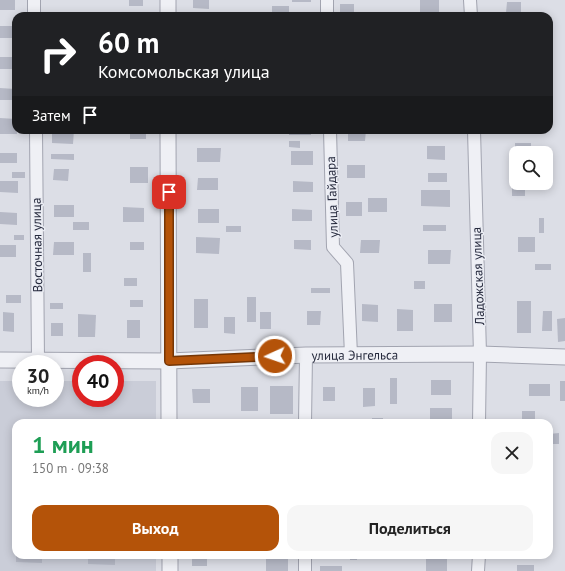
<!DOCTYPE html>
<html lang="ru">
<head>
<meta charset="utf-8">
<style>
	:root { --surface:#fff; --page:#f6f6f6; --text:#222; --muted:#767676; --accent:#b45309 }
	body { margin:0; font-family:"PT Sans",sans-serif; background:var(--page); color:var(--text); height:100vh; display:flex; flex-direction:column; font-size:15px; white-space:nowrap }
	* { box-sizing:border-box; margin:0 }
	p { font-size:13px; color:var(--muted) }
	.icon { flex:none; width:22px; height:22px; fill:none; stroke:currentColor; stroke-width:2; stroke-linecap:round; stroke-linejoin:round }
	.map { position:relative; flex:1; overflow:hidden }
	.drawer { position:absolute; left:12px; top:419px; width:541px; height:140px; display:flex; flex-direction:column; background:var(--surface); border-radius:12px; box-shadow:0 2px 10px #0003 }
	.drawer>* { flex:none }
	.top-card { position:absolute; left:12px; top:12px; width:541px; height:122px; border-radius:12px; box-shadow:0 2px 10px #0003; background:#202124; color:#fff; overflow:hidden }
	.buttons { position:absolute; left:509px; top:146px; display:grid; gap:8px }
	.buttons a { display:grid; place-items:center; width:44px; height:44px; border-radius:8px; background:var(--surface); box-shadow:0 2px 10px #0003; font-size:20px }
	.speed { position:absolute; left:12px; top:355px; display:flex; gap:8px; font-size:20px; font-weight:700; text-align:center }
	.speed>* { display:grid; place-content:center; width:52px; height:52px; border-radius:50%; background:var(--surface); box-shadow:0 2px 10px #0003; line-height:1 }
	.speed small { font-size:10px; font-weight:400 }
	.speed .limit { border:6px solid #d22; background:#fff; color:#111 }
	.pin { position:absolute; display:grid; place-items:center; width:34px; height:34px; color:#fff; margin:-17px; border-radius:8px; box-shadow:0 2px 6px #0006 }
	.me { position:absolute; width:44px; margin:-22px; rotate:267deg; stroke-linejoin:round; filter:drop-shadow(0 0 3px #0008) }
	.turn { display:flex; align-items:center; gap:14px; height:84px; padding:0 20px; font-size:18px }
	.turn .icon { width:52px; height:52px; stroke-width:2.5 }
	.turn b { display:block; font-size:28px; line-height:34px }
	.then { display:flex; align-items:center; height:38px; padding:0 20px; background:#0003; gap:8px; font-size:15px }
	.round { display:grid; place-items:center; flex:none; width:42px; height:42px; border-radius:12px; background:var(--page) }
	.headline { display:flex; align-items:center; justify-content:space-between; height:68px; padding:0 20px }
	h1 { font-size:24px; font-weight:700; line-height:30px; color:#1e9e55 }
	.button { display:flex; gap:8px; margin-top:auto; padding:8px 20px }
	.button a { flex:1; height:46px; border-radius:12px; background:var(--accent); color:#fff; font-size:16px; font-weight:700; line-height:46px; text-align:center }
	.button a+a { background:var(--page); color:var(--text) }
	.map>svg:first-child { display:block }
	.built { fill:#cacdd8 }
	.building { fill:#b6b9c6 }
	.lines { fill:none; stroke-linecap:round; stroke-linejoin:round }
	.minor-casing { stroke:#a2a4b0; stroke-width:14 }
	.tertiary-casing { stroke:#a2a4b0; stroke-width:17 }
	.minor { stroke:#eff0f5; stroke-width:12 }
	.tertiary { stroke:#eff0f5; stroke-width:15 }
	.route-casing { stroke:#753606; stroke-width:10 }
	.route { stroke:#b45309; stroke-width:7 }
	.labels { text-anchor:middle; dominant-baseline:central; stroke-width:3; stroke-linejoin:round; paint-order:stroke }
	.street-label { font-size:13px; fill:#262a3d; stroke:#ebedf4 }
</style>
</head>
<body>
<div class="map">
<svg width="565" height="571" viewBox="0 0 565 571">
	<rect width="100%" height="100%" fill="#dcdee6"/>
	<path class="built" d="M0 381H21V398H55V381H81V398H115V381H156V423H16V555H156V571H0Z"/>
	<g class="building">
		<rect x="0" y="0" width="15" height="10"/>
		<rect x="129" y="0" width="14" height="6"/>
		<path d="M193 0H209V9L193 8Z"/>
		<rect x="292" y="0" width="19" height="2"/>
		<path d="M420 0H439V13L420 12Z"/>
		<path d="M507 2H521V13H506Z"/>
		<rect x="340" y="4" width="14" height="11"/>
		<rect x="272" y="6" width="17" height="7"/>
		<rect x="0" y="26" width="14" height="12"/>
		<rect x="0" y="57" width="14" height="12"/>
		<path d="M0 88 15 89V100H0Z"/>
		<path d="M0 118 16 119 17 134H0Z"/>
		<path d="M52 130H74L73 144 52 143Z"/>
		<rect x="289" y="130" width="22" height="5"/>
		<path d="M348 130H366L365 141H348Z"/>
		<rect x="130" y="132" width="16" height="7"/>
		<path d="M289 141H300V148L289 147Z"/>
		<rect x="515" y="143" width="16" height="10"/>
		<path d="M427 146H445V160L427 159Z"/>
		<path d="M197 148H221L220 162H197Z"/>
		<rect x="291" y="151" width="22" height="14"/>
		<rect x="0" y="153" width="17" height="10"/>
		<path d="M51 154H74V160L51 159Z"/>
		<rect x="347" y="165" width="18" height="13"/>
		<rect x="130" y="167" width="18" height="16"/>
		<path d="M54 169H69L68 181 53 180Z"/>
		<rect x="12" y="172" width="13" height="6"/>
		<rect x="428" y="173" width="19" height="9"/>
		<path d="M512 176H516V183H525V196H512Z"/>
		<path d="M198 178H218V190H197Z"/>
		<path d="M0 181H18V193L0 192Z"/>
		<path d="M293 181 313 182V192H293Z"/>
		<path d="M421 190H450V207L421 206Z"/>
		<rect x="368" y="198" width="19" height="14"/>
		<rect x="346" y="202" width="16" height="14"/>
		<rect x="54" y="205" width="20" height="12"/>
		<path d="M123 207 144 208V222H123Z"/>
		<rect x="198" y="209" width="21" height="14"/>
		<path d="M292 209 312 210V221H292Z"/>
		<path d="M0 212 17 213V225L0 224Z"/>
		<rect x="539" y="218" width="5" height="15"/>
		<rect x="73" y="222" width="16" height="8"/>
		<rect x="423" y="225" width="23" height="6"/>
		<rect x="226" y="226" width="15" height="6"/>
		<rect x="14" y="235" width="10" height="5"/>
		<path d="M196 237 220 238 219 254 196 253Z"/>
		<rect x="518" y="237" width="17" height="15"/>
		<path d="M294 240H311V250L294 249Z"/>
		<path d="M361 240H380L379 253H360Z"/>
		<path d="M54 242H74V255H53Z"/>
		<rect x="130" y="242" width="14" height="8"/>
		<rect x="0" y="245" width="16" height="12"/>
		<path d="M428 250H451L450 264H428Z"/>
		<rect x="83" y="253" width="8" height="19"/>
		<rect x="535" y="264" width="16" height="6"/>
		<rect x="124" y="278" width="13" height="8"/>
		<rect x="414" y="281" width="11" height="8"/>
		<rect x="311" y="288" width="19" height="5"/>
		<rect x="6" y="295" width="15" height="8"/>
		<rect x="247" y="297" width="9" height="25"/>
		<rect x="194" y="299" width="14" height="29"/>
		<rect x="130" y="300" width="13" height="7"/>
		<rect x="517" y="301" width="14" height="32"/>
		<rect x="50" y="303" width="13" height="6"/>
		<path d="M362 304 378 305V322L362 321Z"/>
		<rect x="434" y="304" width="18" height="18"/>
		<path d="M397 309 413 310V331H397Z"/>
		<path d="M307 311H321L320 325H307Z"/>
		<path d="M543 311H552V331H542Z"/>
		<path d="M3 312 14 313V332L3 331Z"/>
		<rect x="260" y="312" width="11" height="17"/>
		<path d="M78 314 96 315 95 337H78Z"/>
		<path d="M224 317H235V334L224 333Z"/>
		<path d="M565 318V341L558 342 557 319Z"/>
		<rect x="127" y="320" width="13" height="18"/>
		<rect x="51" y="323" width="12" height="13"/>
		<rect x="390" y="378" width="7" height="26"/>
		<rect x="431" y="380" width="20" height="15"/>
		<rect x="560" y="381" width="5" height="20"/>
		<rect x="529" y="384" width="21" height="12"/>
		<rect x="270" y="386" width="23" height="28"/>
		<rect x="241" y="387" width="17" height="24"/>
		<rect x="323" y="387" width="12" height="14"/>
		<path d="M363 388H375V406L363 407Z"/>
		<path d="M192 389H210V403H193Z"/>
		<rect x="430" y="408" width="22" height="15"/>
		<rect x="522" y="411" width="13" height="11"/>
		<rect x="372" y="418" width="11" height="5"/>
		<rect x="248" y="420" width="17" height="3"/>
		<path d="M559 433V444H549V434Z"/>
		<path d="M16 555H42V563L16 562Z"/>
		<path d="M88 555H115V565L88 564Z"/>
		<rect x="350" y="555" width="7" height="5"/>
		<path d="M447 557V571H426V558Z"/>
		<path d="M288 558V571H266V559Z"/>
		<rect x="192" y="559" width="15" height="7"/>
		<rect x="517" y="565" width="17" height="6"/>
		<rect x="320" y="566" width="22" height="5"/>
	</g>
	<g class="lines">
		<defs>
			<g id="minor">
				<path d="M34 0V16"/>
				<path d="M327 0V16"/>
				<path d="M470 0 471 16"/>
				<path d="M36 130 38 360"/>
				<path d="M330 130 333 247 347 263 351 355"/>
				<path d="M474 130 480 354 479 423"/>
				<path d="M305 423 306 355"/>
				<path d="M305 571V555"/>
				<path d="M478 571 479 555"/>
			</g>
			<g id="tertiary">
				<path d="M168 0V16"/>
				<path d="M168 130 169 423"/>
				<path id="s1" d="M0 360 169 361 306 355 480 354 565 357"/>
				<path d="M170 555V571"/>
			</g>
		</defs>
		<use href="#minor" class="minor-casing"/>
		<use href="#tertiary" class="tertiary-casing"/>
		<use href="#minor" class="minor"/>
		<use href="#tertiary" class="tertiary"/>
	</g>
	<g class="lines">
		<defs>
			<path id="route" d="M169 192V361L275 356"/>
		</defs>
		<use href="#route" class="route-casing"/>
		<use href="#route" class="route"/>
	</g>
	<g class="labels">
		<g class="street-label">
			<text transform="translate(332 197) rotate(-92)">улица Гайдара</text>
			<text transform="translate(37 245) rotate(-91)">Восточная улица</text>
			<text transform="translate(478 276) rotate(-92)">Ладожская улица</text>
			<text stroke="none"><textPath href="#s1" startOffset="355">улица Энгельса</textPath></text>
		</g>
	</g>
</svg>
<div class="buttons">
<a><svg class="icon" aria-label="search" viewBox="0 0 24 24"><circle cx="10" cy="10" r="6"/><path d="M15 15l6 6"/></svg></a>
</div>
<div class="speed"><div>30<small>km/h</small></div><div class="limit">40</div></div>
<div class="pin" style="left:169px;top:192px;background:#d93025"><svg class="icon" aria-label="arrive" viewBox="0 0 24 24"><path d="M6 21V4h12l-3 4 3 4H6"/></svg></div>
<svg class="me" style="left:275px;top:356px" viewBox="-20 -20 40 40"><circle r="17" fill="#b45309" stroke="#fff" stroke-width="3"/><path d="M0-11L8 9 0 5-8 9z" fill="#fff"/></svg>
<div class="top-card">
<div class="turn"><svg class="icon" aria-label="right" viewBox="0 0 24 24"><path d="M7 20v-9h11M14 6l5 5-5 5"/></svg><div><b>60 m</b>Комсомольская улица</div></div>
<div class="then">Затем<svg class="icon" aria-label="arrive" viewBox="0 0 24 24"><path d="M6 21V4h12l-3 4 3 4H6"/></svg></div>
</div>
<section class="drawer">
<div class="headline"><div><h1>1 мин</h1><p>150 m · 09:38</p></div><a class="round"><svg class="icon" aria-label="close" viewBox="0 0 24 24"><path d="M6 6l12 12M18 6L6 18"/></svg></a></div>
<div class="button"><a>Выход</a><a>Поделиться</a></div>
</section>
</div>
</body>
</html>
